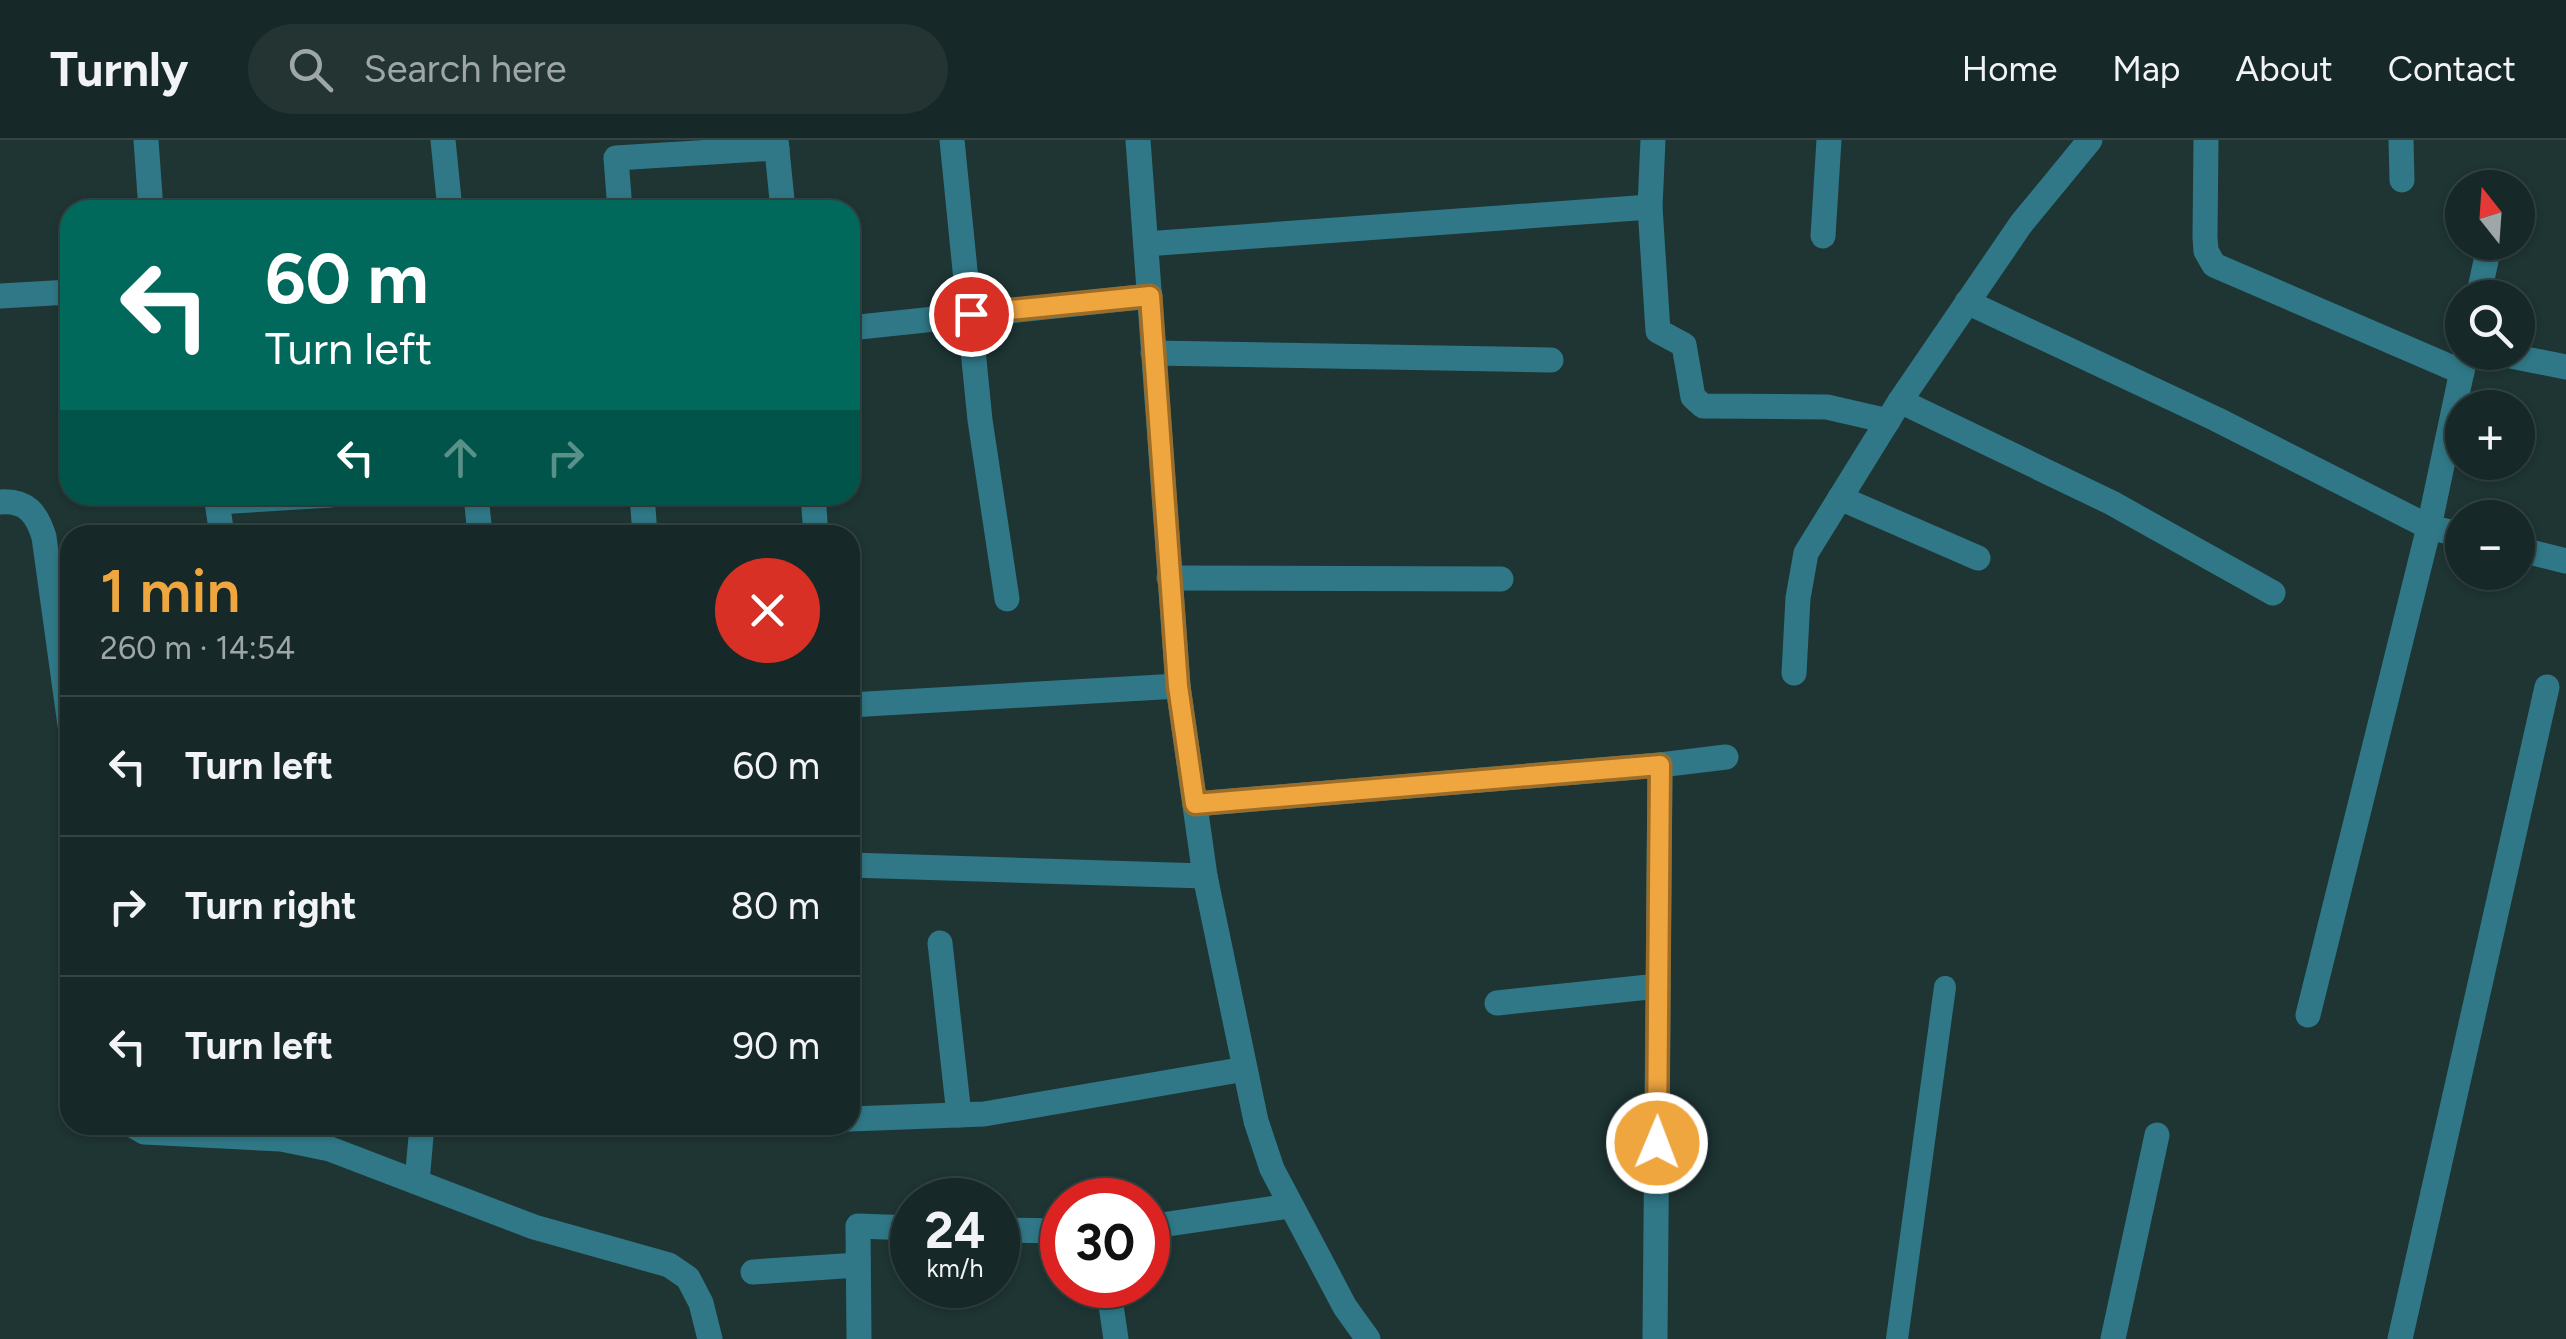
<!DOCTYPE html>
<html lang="en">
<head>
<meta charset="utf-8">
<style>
	:root { --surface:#162827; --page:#233433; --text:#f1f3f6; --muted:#9ea6a7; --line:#354444; --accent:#f0a63f }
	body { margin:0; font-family:Figtree,sans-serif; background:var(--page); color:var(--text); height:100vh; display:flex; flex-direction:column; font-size:38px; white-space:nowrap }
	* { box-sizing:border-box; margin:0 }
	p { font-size:32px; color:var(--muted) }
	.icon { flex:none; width:55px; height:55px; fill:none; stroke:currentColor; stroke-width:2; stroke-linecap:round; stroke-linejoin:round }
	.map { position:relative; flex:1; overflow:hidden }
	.side { position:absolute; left:60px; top:385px; width:800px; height:610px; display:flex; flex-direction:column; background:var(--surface); border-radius:30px; box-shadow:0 2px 8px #0004,0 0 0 2px var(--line) }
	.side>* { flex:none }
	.top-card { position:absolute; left:60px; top:60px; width:800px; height:305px; border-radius:30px; box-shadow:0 2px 8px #0004,0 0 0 2px var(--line); background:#00695c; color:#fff; overflow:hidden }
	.needle { width:65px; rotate:343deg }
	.buttons { position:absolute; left:2445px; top:30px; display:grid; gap:20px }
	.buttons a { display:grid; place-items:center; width:90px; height:90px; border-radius:50%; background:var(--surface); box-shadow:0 2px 8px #0004,0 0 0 2px var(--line); font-size:50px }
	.speed { position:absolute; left:890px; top:1038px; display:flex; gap:20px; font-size:50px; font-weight:700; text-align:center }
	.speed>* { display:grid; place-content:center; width:130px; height:130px; border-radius:50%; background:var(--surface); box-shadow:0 2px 8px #0004,0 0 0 2px var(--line); line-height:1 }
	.speed small { font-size:25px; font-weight:400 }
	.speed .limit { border:15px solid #d22; background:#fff; color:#111 }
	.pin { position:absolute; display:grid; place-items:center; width:85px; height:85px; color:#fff; margin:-42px; border:5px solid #fff; border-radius:50%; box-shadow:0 2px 10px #0007 }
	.me { position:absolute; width:110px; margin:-55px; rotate:1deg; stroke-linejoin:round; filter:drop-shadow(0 0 8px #0008) }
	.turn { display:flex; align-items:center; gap:35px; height:210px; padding:0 40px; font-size:45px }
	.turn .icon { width:130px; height:130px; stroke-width:2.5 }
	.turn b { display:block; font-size:70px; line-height:85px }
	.lanes { display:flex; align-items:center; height:95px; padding:0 40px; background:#0003; justify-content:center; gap:50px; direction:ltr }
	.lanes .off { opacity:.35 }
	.round { display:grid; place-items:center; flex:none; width:105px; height:105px; border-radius:52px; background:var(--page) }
	.overview { display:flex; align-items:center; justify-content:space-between; height:170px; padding:0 40px }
	h1 { font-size:60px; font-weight:600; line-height:75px; color:var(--accent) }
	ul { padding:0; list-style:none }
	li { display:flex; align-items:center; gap:30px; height:140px; padding:0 40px; border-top:2px solid var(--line) }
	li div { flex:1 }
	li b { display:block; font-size:38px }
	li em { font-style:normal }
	header { display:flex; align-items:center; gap:60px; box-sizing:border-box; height:140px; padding:0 50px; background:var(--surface); border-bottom:2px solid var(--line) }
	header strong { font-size:48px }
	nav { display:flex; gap:55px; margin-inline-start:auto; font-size:35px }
	.search { width:700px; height:90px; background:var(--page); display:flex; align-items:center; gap:25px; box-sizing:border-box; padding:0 35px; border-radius:55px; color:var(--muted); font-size:38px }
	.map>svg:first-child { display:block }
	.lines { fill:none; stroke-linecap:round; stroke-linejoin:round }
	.service { stroke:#307887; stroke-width:22 }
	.minor { stroke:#307887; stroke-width:25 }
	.tertiary { stroke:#307887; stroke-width:25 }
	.route-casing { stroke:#9c6c29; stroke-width:25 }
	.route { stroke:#f0a63f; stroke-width:18 }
</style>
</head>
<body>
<header>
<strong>Turnly</strong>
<div class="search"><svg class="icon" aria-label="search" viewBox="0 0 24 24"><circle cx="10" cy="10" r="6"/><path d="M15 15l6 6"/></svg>Search here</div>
<nav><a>Home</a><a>Map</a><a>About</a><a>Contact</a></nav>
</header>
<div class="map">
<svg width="2566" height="1199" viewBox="0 0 2566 1199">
	<rect width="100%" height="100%" fill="#1e3534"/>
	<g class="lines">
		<path class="service" d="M1897 1199 1945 847"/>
		<g class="minor">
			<path d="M146 0 151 70"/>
			<path d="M443 0 450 70"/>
			<path d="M776 0 783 70"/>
			<path d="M952 0 980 280 1007 459"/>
			<path d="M1653 0 1650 67 1658 191 1684 205 1693 257 1703 266 1827 267 1888 281"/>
			<path d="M2206 0 2205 97 2206 111 2214 125 2462 232"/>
			<path d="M2401 0 2402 40"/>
			<path d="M620 70 616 18 777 8"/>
			<path d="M1823 96 1829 0"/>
			<path d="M1146 104 1650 67"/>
			<path d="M0 156 70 152"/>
			<path d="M2478 158 2490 102"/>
			<path d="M1967 162 2216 279 2429 387 2462 395"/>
			<path d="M850 188 1150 156"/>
			<path d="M2491 212 2566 227"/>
			<path d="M1153 213 1551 220"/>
			<path d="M1900 261 2112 363 2273 453"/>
			<path d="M216 355 222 395"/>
			<path d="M476 355 480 395"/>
			<path d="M642 355 645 395"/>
			<path d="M813 355 816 395"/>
			<path d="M1840 358 1978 418"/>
			<path d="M0 362C27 360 37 374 44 397L70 585"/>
			<path d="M217 362 331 355"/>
			<path d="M2518 409 2566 421"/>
			<path d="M1169 438 1501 439"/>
			<path d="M1794 533 1798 458 1806 413 1900 261 2021 84 2090 0"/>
			<path d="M850 565 1178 546"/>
			<path d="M1195 664 1660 625 1726 617"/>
			<path d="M850 725 1205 736"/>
			<path d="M940 803 959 975"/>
			<path d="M1497 863 1658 846"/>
			<path d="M2308 875 2429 387 2466 212"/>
			<path d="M850 979 984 974 1245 929"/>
			<path d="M132 985 144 992 281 999 330 1009 534 1087 669 1125 688 1138 701 1163 710 1199"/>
			<path d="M417 1042 422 985"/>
			<path d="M1148 1087 1290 1066"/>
			<path d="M998 1090 1062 1091"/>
			<path d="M753 1132 858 1125"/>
			<path d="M1108 1145 1116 1199"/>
			<path d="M859 1199 858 1086 912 1088"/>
			<path d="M1655 1199 1660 625"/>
			<path d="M2113 1199 2157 995"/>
			<path d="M2400 1199 2547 547"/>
		</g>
		<path class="tertiary" d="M1138 0 1178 546 1205 736 1256 981 1272 1029 1345 1167 1368 1199"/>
	</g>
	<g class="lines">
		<defs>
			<path id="route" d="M971 174 1150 156 1178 546 1195 664 1660 625 1657 1003"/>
		</defs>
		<use href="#route" class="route-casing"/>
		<use href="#route" class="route"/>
	</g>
</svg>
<div class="buttons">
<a><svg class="needle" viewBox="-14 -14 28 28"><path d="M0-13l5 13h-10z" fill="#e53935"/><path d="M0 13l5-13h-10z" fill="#9ea6a7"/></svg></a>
<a><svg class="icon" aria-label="search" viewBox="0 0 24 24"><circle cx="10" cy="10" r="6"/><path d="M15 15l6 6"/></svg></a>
<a>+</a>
<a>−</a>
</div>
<div class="speed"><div>24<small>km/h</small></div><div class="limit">30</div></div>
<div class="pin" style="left:971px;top:174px;background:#d93025"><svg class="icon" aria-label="arrive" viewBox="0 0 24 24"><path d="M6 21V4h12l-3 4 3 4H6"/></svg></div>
<svg class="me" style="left:1657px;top:1003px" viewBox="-20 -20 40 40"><circle r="17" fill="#f0a63f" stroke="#fff" stroke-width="3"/><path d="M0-11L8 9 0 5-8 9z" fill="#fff"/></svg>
<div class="top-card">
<div class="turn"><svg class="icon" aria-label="left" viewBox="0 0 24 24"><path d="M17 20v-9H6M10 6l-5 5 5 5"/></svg><div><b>60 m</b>Turn left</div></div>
<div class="lanes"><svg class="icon" aria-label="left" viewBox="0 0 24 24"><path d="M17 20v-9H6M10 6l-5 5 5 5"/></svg><svg class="icon off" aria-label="ahead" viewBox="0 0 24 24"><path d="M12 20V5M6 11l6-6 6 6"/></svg><svg class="icon off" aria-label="right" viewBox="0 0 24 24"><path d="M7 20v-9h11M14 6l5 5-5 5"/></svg></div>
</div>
<section class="side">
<div class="overview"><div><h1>1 min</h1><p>260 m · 14:54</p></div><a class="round" style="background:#d93025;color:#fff"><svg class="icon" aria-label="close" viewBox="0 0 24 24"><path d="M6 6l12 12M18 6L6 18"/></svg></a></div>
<ul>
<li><svg class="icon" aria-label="left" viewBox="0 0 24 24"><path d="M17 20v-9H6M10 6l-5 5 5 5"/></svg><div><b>Turn left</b></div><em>60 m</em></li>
<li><svg class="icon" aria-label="right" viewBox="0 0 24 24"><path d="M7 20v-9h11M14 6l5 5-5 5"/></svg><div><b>Turn right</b></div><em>80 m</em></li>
<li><svg class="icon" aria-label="left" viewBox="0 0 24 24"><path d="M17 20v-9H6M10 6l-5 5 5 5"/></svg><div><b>Turn left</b></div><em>90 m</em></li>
</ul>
</section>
</div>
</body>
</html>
